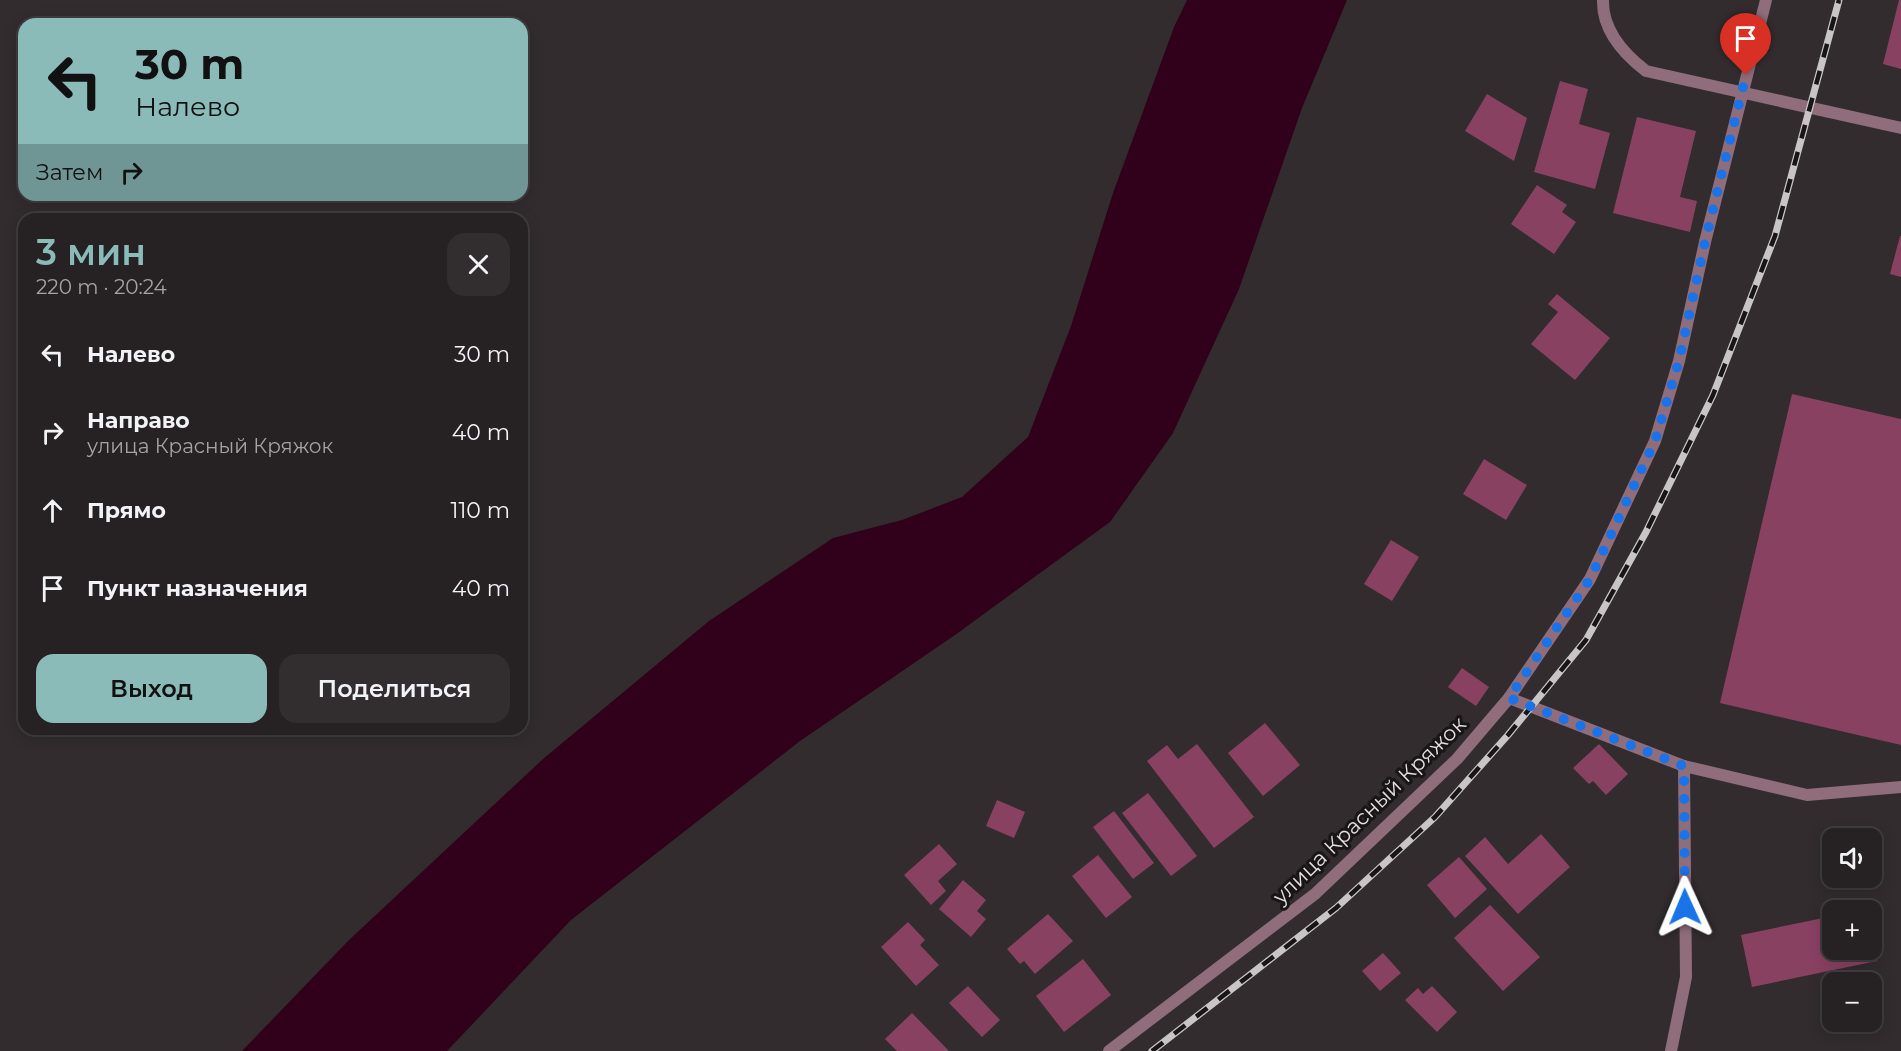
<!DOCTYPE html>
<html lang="ru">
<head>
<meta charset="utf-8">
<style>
	:root { --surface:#262122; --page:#322e2f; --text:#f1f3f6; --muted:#a4a3a5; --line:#423e40; --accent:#8bbbb9 }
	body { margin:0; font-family:Montserrat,sans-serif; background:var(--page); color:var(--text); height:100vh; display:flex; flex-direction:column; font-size:22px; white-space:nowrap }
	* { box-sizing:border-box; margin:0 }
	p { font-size:20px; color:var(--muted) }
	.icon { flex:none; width:33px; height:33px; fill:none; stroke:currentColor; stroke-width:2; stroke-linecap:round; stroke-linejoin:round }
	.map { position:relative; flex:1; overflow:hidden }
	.panel { position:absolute; left:18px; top:213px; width:510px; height:522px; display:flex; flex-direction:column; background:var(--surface); border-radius:18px; box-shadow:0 3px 15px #0003,0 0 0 2px var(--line) }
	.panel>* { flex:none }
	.guide { position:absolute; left:18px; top:18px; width:510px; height:183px; border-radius:18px; box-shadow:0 3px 15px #0003,0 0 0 2px var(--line); background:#8bbbb9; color:#111; overflow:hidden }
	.tools { position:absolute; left:1822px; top:828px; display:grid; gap:12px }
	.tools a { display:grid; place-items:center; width:60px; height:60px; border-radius:12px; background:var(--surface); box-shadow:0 3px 15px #0003,0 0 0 2px var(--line); font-size:30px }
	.pin { position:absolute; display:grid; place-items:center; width:51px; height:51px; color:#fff; margin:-62px -26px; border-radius:50% 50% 50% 0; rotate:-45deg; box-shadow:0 0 6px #0007 }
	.pin .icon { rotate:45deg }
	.me { position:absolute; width:66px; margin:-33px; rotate:359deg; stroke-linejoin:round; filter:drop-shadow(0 0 4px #0008) }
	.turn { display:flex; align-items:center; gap:21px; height:126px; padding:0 18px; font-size:27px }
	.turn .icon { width:78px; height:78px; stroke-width:2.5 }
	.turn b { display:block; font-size:42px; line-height:51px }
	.then { display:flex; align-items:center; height:57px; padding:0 18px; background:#0003; gap:12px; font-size:22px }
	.round { display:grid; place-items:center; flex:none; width:63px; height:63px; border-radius:18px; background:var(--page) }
	.headline { display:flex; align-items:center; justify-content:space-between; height:102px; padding:0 18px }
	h1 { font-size:36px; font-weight:600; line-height:45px; color:var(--accent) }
	.action { display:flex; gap:12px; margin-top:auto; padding:12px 18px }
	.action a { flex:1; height:69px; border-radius:18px; background:var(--accent); color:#111; font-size:24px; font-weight:600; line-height:69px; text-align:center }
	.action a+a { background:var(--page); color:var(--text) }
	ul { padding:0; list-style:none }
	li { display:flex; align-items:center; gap:18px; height:78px; padding:0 18px }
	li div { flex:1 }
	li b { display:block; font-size:22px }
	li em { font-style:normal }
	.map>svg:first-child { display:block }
	.water { fill:#31001a }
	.building { fill:#894162 }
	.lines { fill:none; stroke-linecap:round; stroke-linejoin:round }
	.service { stroke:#8f6d7a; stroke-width:12 }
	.minor { stroke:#8f6d7a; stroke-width:12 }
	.rail-casing { stroke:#c9c5c6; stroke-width:7 }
	.rail { stroke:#181516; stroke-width:4.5; stroke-dasharray:14; stroke-linecap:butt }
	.route { stroke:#1a73e8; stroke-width:10; stroke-dasharray:0 18 }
	.labels { text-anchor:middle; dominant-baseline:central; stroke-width:6; stroke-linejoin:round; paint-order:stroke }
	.street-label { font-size:21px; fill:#e3dfe0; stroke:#181516 }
</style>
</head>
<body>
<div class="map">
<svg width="1901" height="1051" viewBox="0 0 1901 1051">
	<rect width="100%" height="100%" fill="#322c2e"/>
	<path class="water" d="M1187 0H1347L1302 108 1239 289 1173 433 1110 522 955 635 800 741 571 920 447 1051H242L349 940 543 759 709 621 833 538 902 520 962 497 1028 437 1071 326 1113 193 1174 27Z"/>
	<g class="building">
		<path d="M1899 0H1901V69L1883 64Z"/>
		<path d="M1560 81 1588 89 1579 124 1610 133 1595 189 1534 172Z"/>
		<path d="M1487 94 1527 118 1514 161 1465 131Z"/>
		<path d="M1637 117 1696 131 1680 197 1697 201 1690 232 1613 213Z"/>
		<path d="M1537 185 1567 205 1562 212 1576 222 1554 254 1511 224Z"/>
		<path d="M1900 236H1901V277L1890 274Z"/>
		<path d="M1557 294 1610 338 1575 380 1531 344 1558 312 1548 304Z"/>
		<path d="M1792 394 1901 419V745L1720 703Z"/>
		<path d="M1484 459 1527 485 1506 520 1463 494Z"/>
		<path d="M1391 540 1419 557 1392 601 1364 584Z"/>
		<path d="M1462 668 1489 687 1476 706 1448 687Z"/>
		<path d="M1265 723 1300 765 1263 796 1228 753Z"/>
		<path d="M1197 744 1254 817 1214 848 1147 761 1167 745 1178 759Z"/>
		<path d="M1599 744 1628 774 1606 795 1593 781 1589 784 1573 768Z"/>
		<path d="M1148 793 1197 856 1171 876 1122 813Z"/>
		<path d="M997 800 1025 812 1014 838 986 826Z"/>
		<path d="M1114 811 1154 863 1133 879 1093 827Z"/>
		<path d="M1541 834 1570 867 1518 914 1465 856 1485 837 1508 864Z"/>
		<path d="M939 844 957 864 938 881 946 891 931 905 904 875Z"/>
		<path d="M1098 855 1132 897 1106 918 1072 876Z"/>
		<path d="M1459 857 1487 889 1455 918 1427 885Z"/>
		<path d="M963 880 986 900 977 911 986 919 971 937 939 909Z"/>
		<path d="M1490 905 1540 957 1503 991 1454 938Z"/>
		<path d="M1048 914 1073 941 1035 974 1024 961 1020 964 1007 949Z"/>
		<path d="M1833 916V950H1872L1873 943 1877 961 1752 987 1741 935Z"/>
		<path d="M908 922 925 940 920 945 939 965 916 986 881 947Z"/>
		<path d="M1383 953 1401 973 1380 991 1362 971Z"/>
		<path d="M1083 959 1111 995 1064 1032 1036 996Z"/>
		<path d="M968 986 1000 1020 982 1037 949 1003Z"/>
		<path d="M1432 986 1457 1012 1437 1032 1405 1000 1418 988 1423 994Z"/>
		<path d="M912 1013 949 1051H897L885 1039Z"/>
	</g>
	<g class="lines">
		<g class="service">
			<path d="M1603 0C1602 31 1624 54 1646 71L1901 128"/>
			<path d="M1705 242 1766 0"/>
			<path d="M1509 698 1684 766 1807 795 1901 787"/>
		</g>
		<g class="minor">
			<path d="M1109 1051 1315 894 1457 759 1509 698 1590 579 1655 441 1679 361 1705 242"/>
			<path d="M1671 1051 1686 977 1684 766"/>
		</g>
		<defs>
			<path id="rail" d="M1152 1051 1336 908 1435 817 1508 735 1586 640 1646 532 1713 395 1775 236 1839 0"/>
		</defs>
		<use href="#rail" class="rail-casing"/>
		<use href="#rail" class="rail"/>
	</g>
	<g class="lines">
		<path class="route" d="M1685 907 1684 766 1509 698 1590 579 1655 441 1679 361 1705 242 1746 75"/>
	</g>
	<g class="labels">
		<g class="street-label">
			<text transform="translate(1369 810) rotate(-44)">улица Красный Кряжок</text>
		</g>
	</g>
</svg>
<div class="tools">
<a><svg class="icon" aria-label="sound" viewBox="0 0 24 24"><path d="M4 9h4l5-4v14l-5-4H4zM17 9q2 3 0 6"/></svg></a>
<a>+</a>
<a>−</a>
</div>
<div class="pin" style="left:1746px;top:75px;background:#d93025"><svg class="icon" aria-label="arrive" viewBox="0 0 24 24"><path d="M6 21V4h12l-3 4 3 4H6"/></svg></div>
<svg class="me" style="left:1685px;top:907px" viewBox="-20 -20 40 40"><path d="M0-17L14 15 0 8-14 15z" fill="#1a73e8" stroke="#fff" stroke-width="4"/></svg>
<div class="guide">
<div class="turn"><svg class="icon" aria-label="left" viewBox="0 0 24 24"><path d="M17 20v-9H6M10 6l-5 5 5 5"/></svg><div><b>30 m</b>Налево</div></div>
<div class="then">Затем<svg class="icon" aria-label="right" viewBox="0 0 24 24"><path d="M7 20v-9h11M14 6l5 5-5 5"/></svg></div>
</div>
<section class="panel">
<div class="headline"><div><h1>3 мин</h1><p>220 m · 20:24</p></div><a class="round"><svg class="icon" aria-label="close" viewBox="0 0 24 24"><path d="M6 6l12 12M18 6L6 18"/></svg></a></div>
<ul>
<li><svg class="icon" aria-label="left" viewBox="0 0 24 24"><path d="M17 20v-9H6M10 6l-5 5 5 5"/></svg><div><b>Налево</b></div><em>30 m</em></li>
<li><svg class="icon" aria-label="right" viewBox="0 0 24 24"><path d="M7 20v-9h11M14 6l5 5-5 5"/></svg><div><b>Направо</b><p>улица Красный Кряжок</p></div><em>40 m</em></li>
<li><svg class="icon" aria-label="ahead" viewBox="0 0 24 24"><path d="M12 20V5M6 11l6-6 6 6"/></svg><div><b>Прямо</b></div><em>110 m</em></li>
<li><svg class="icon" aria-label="arrive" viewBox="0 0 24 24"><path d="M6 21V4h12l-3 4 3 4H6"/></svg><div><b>Пункт назначения</b></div><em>40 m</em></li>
</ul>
<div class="action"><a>Выход</a><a>Поделиться</a></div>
</section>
</div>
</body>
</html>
